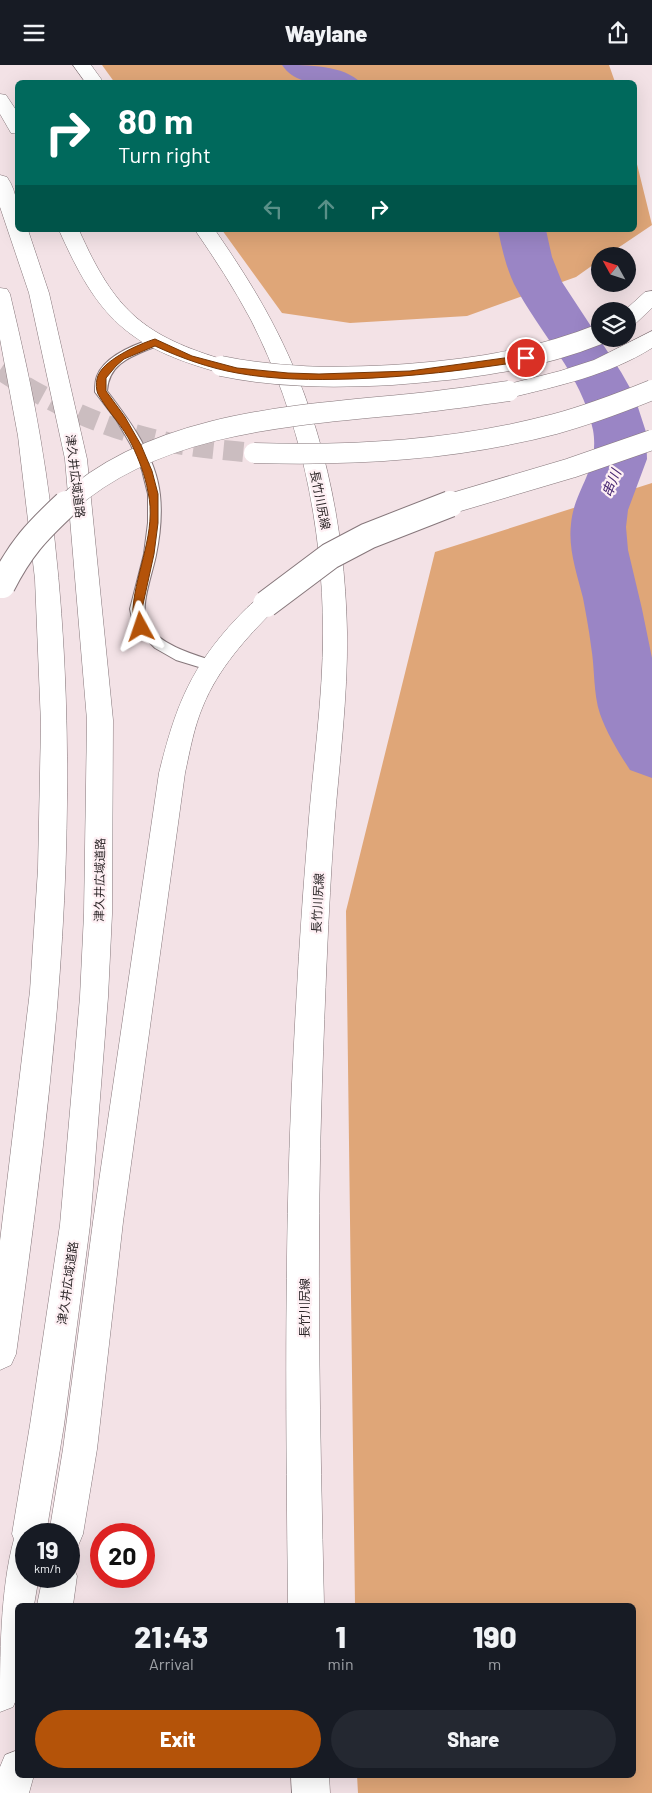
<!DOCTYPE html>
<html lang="en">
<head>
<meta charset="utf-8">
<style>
	:root { --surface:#171b24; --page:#242831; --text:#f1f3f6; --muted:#9ea1a6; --accent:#b45309 }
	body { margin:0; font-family:Barlow,"Noto Sans JP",sans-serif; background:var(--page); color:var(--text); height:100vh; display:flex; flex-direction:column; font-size:19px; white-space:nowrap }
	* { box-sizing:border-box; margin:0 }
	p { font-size:16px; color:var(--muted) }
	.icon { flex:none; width:28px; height:28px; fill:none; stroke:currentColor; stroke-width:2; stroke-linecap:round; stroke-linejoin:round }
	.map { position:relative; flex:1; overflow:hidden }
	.drawer { position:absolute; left:15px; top:1538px; width:621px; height:175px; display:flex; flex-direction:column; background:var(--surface); border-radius:8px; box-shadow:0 5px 20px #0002 }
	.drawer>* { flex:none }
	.banner { position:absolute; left:15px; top:15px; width:622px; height:152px; border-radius:8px; box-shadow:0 5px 20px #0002; background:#00695c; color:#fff; overflow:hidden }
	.needle { width:32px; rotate:310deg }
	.controls { position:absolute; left:591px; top:182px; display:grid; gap:10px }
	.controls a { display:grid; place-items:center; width:45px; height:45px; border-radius:50%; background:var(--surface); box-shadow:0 5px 20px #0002; font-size:25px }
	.speed { position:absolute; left:15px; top:1458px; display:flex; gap:10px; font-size:25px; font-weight:700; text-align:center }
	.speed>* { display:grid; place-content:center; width:65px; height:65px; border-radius:50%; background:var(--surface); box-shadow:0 5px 20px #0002; line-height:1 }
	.speed small { font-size:12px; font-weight:400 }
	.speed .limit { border:8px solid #d22; background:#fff; color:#111 }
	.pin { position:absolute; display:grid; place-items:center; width:42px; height:42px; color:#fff; margin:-21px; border:2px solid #fff; border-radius:50%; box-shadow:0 1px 5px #0007 }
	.me { position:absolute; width:55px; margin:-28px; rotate:355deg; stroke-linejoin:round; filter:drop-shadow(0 0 4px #0008) }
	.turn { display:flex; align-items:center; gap:18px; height:105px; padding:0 20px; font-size:22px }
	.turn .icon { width:65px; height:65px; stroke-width:2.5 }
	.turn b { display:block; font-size:35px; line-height:42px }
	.lanes { display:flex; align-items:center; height:48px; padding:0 20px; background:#0003; justify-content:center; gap:25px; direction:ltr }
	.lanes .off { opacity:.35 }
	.eta { display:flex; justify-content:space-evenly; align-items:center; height:85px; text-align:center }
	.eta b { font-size:30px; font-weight:800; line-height:35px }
	.primary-button { display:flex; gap:10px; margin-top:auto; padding:10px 20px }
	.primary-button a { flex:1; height:58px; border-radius:30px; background:var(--accent); color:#fff; font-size:20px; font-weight:800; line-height:58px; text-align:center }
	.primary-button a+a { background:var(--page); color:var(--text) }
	header { display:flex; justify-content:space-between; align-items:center; height:65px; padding:0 20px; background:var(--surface); font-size:22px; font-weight:800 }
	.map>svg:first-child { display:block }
	.green { fill:#dfa678 }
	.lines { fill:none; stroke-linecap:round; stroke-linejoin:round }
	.river { fill:#9a85c5; fill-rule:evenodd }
	.motorway-tunnel { stroke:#cbbdc0; stroke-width:20; stroke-dasharray:20 10; stroke-linecap:butt }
	.service-casing { stroke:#86777b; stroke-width:2 }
	.secondary-casing { stroke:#86777b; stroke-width:1 }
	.motorway-casing { stroke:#86777b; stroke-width:1 }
	.service { fill:#fff; fill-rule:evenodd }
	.secondary { fill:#fff; fill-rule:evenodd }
	.motorway { fill:#fff; fill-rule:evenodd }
	.motorway-bridge-far1-casing { stroke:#86777b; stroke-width:21; stroke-linecap:butt }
	.motorway-bridge-casing { stroke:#86777b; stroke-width:28; stroke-linecap:butt }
	.motorway-bridge-far1 { stroke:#fff; stroke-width:20 }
	.motorway-bridge { stroke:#fff; stroke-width:26 }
	.route { fill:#b45309; stroke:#753606 }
	.labels { text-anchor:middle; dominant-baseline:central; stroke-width:4.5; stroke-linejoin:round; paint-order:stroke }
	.street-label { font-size:12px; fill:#2d2729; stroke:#fef0f4 }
	.water-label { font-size:14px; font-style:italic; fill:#452571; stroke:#fef0f4 }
</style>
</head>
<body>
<header><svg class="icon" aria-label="menu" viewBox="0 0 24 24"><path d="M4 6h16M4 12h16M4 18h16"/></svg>Waylane<svg class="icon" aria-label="share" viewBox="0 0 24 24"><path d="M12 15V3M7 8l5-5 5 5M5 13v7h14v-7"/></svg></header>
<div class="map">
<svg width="652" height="1728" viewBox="0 0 652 1728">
	<rect width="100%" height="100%" fill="#f3e2e6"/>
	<g class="green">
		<path d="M102 0H609L615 17 115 18Z"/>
		<path d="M635 91 652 160 606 191H600V195L576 212 467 251 350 258 282 248 222 165H635Z"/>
		<path d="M652 418V1728H358L357 1710H634V1540H355L346 846 435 487Z"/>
	</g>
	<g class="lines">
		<g class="river">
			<path d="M282 0C308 0 344 0 361 18 334 18 299 25 282 0Z"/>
			<path d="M498 165H546L552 192 562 217 621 307 634 330 646 367 647 394 628 445 626 462 628 485 642 544 652 593V713L630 705C619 688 607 669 600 649 593 628 595 603 591 581 589 565 586 549 583 533 577 509 568 484 571 459 574 424 600 405 593 365 582 309 539 268 514 219 506 202 502 184 498 165Z"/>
		</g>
		<path class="motorway-tunnel" d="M0 305C51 339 107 365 167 377 196 383 225 385 254 388"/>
		<defs>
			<path id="service" d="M155 273 161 277 159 280C134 291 109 296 107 326 130 356 156 391 160 430 162 449 160 471 156 490 153 507 138 545 148 560 161 581 195 590 217 597L219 601 217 605 212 606 176 595 155 583 134 562 130 544 144 489 148 458V429L142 405 131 380 117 356 95 327C95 322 95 316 97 311 105 291 135 279 155 273Z"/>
			<g id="secondary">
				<path d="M73 0H91L104 18H86Z"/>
				<path d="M0 110 7 112C18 128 18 146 18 165H28L49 228 87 394 113 655 112 849 108 932 90 1160 64 1360 46 1469H26V1511H39L34 1540H18V1630L13 1642 0 1647C0 1592 0 1525 14 1474L12 1469 30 1360 60 1160 80 932 84 849 87 655 65 394 29 228 0 142Z"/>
				<path d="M195 165H215C235 194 254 223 271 255 322 350 345 460 347 567 348 633 339 699 334 764 328 849 325 933 322 1018 316 1192 320 1366 324 1540H288C286 1366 284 1192 292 1018 296 934 301 849 308 765 313 699 323 634 323 568 323 461 300 351 251 255 234 223 215 194 195 165Z"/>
				<path d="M0 223 7 224 10 229C21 276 32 323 40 371 72 558 73 753 57 943 47 1059 32 1174 16 1289L11 1300 0 1305V1176L30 926 38 804 41 659 35 514 18 371 0 274Z"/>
				<path d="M291 1710H329L330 1728H292Z"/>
			</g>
			<g id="motorway">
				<path d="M0 29 6 30 18 48V69L11 68 0 49Z"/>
				<path d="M59 165H79C115 246 143 271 228 296L232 301 228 306 221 308C127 282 98 253 59 165Z"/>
				<path d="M652 226V243L635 259 628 261V246H624L645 227Z"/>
				<path d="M652 266V283C609 310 558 321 509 333L501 331 498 326 501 321 560 306 594 295Z"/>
				<path d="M266 530 274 533 278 539 274 545C246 573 218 604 203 641 194 662 190 685 185 708L123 1157 97 1384 83 1469 78 1481 69 1485V1469H49L63 1384 93 1157 159 708C175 643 190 603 237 553 246 544 254 534 266 530Z"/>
				<path d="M69 1497 72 1499 77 1511 73 1540H37L43 1511H69Z"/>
				<path d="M18 1685V1710H34L29 1728H0V1702L5 1690Z"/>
			</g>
		</defs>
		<use href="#service" class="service-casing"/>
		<use href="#secondary" class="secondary-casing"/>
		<use href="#motorway" class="motorway-casing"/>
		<use href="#service" class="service"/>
		<use href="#secondary" class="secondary"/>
		<use href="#motorway" class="motorway"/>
		<defs>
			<g id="motorway-bridge-far1">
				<path d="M221 301C278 313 334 313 392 310 464 305 533 296 600 269"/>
				<path d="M254 388C356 391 456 385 555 359 588 350 620 338 652 325"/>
				<path d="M65 440C157 355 301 350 419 338 449 335 479 330 509 326"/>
				<path d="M446 440 571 403 652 375"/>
			</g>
			<g id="motorway-bridge">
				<path d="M2 520C21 483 36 467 66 439"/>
				<path d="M266 539 330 491 368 471 450 439"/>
			</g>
		</defs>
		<use href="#motorway-bridge-far1" class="motorway-bridge-far1-casing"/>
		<use href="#motorway-bridge" class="motorway-bridge-casing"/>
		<use href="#motorway-bridge-far1" class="motorway-bridge-far1"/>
		<use href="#motorway-bridge" class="motorway-bridge"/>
	</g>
	<path class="route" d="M155 274 192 291 237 303 288 308 319 309 410 306 526 290 530 293 526 296C467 305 410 312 351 314 314 315 275 315 237 308 209 303 181 293 155 281L124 294 116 301 106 313V326L125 352 141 380 152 406 158 429V458L154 489 142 544 146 562 141 566 136 562C135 556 132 549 133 543 136 505 157 466 148 427 145 410 139 395 132 380 123 361 108 347 98 329 96 325 96 318 97 314 100 296 139 279 155 274Z"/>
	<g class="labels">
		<g class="street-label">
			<text transform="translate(76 411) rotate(83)">津久井広域道路</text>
			<text transform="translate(321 435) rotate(79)">長竹川尻線</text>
			<text transform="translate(99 815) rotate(-89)">津久井広域道路</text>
			<text transform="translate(317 838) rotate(-87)">長竹川尻線</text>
			<text transform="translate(67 1218) rotate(-82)">津久井広域道路</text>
			<text transform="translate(304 1243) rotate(-90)">長竹川尻線</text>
		</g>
		<g class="water-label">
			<text transform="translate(611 418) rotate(-68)">串川</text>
		</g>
	</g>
</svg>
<div class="controls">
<a><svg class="needle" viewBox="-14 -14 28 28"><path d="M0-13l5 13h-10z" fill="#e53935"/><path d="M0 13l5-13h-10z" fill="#9ea1a6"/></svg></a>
<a><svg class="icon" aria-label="layers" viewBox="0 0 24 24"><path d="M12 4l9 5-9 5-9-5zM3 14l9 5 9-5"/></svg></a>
</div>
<div class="speed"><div>19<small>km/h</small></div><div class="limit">20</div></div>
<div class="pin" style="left:526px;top:293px;background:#d93025"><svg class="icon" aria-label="arrive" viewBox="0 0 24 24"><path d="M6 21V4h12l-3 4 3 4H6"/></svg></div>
<svg class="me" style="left:141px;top:562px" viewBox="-20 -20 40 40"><path d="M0-17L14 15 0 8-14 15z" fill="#b45309" stroke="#fff" stroke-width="4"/></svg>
<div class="banner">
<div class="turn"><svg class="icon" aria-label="right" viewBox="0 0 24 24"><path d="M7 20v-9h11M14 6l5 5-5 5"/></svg><div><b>80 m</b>Turn right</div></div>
<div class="lanes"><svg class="icon off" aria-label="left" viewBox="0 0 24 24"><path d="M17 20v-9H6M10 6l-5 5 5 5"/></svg><svg class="icon off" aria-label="ahead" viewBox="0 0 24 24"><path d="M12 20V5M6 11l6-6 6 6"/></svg><svg class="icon" aria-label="right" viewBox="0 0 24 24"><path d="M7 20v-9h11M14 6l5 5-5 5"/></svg></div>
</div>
<section class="drawer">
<div class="eta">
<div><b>21:43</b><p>Arrival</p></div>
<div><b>1</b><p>min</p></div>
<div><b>190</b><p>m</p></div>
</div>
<div class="primary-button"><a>Exit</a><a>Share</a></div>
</section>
</div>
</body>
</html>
